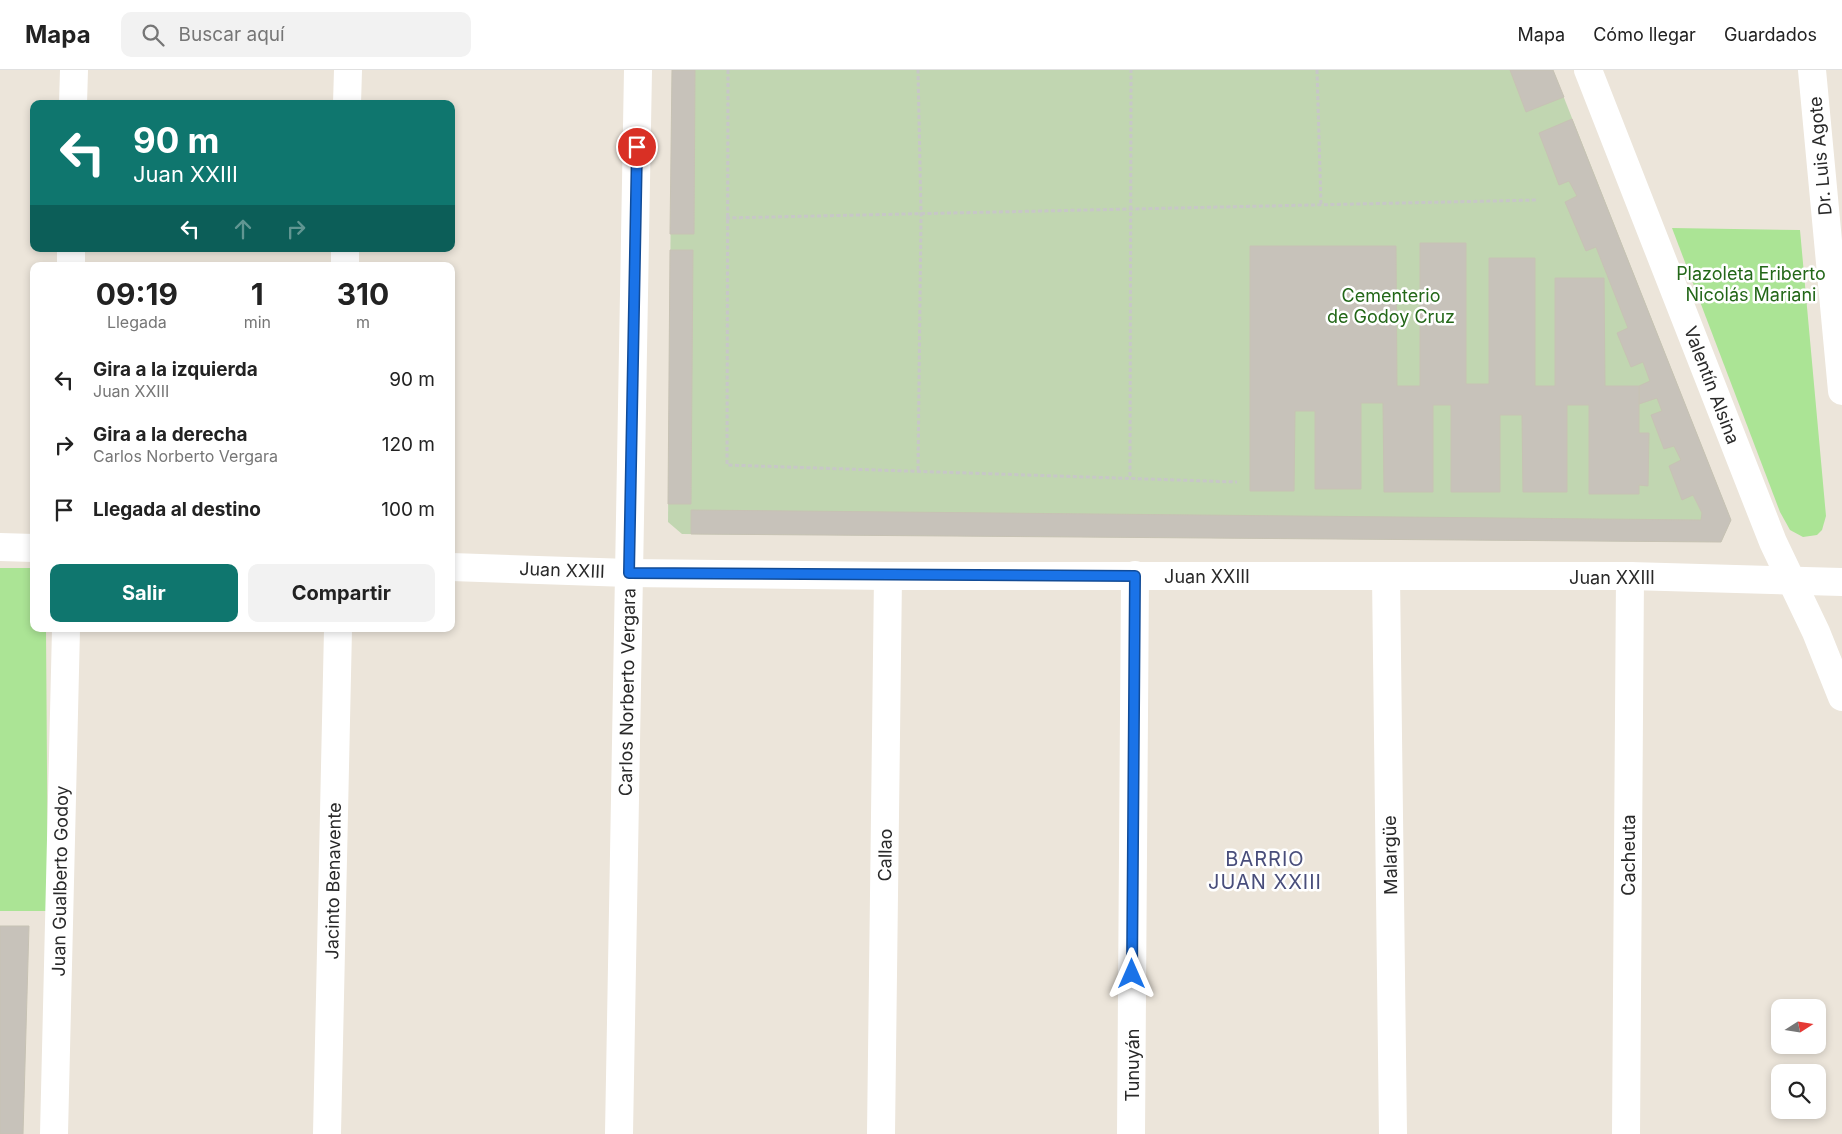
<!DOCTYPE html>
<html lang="es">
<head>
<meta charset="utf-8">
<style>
	:root { --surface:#fff; --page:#f2f2f2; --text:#222; --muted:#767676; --line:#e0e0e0; --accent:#0f766e }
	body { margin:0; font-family:Inter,sans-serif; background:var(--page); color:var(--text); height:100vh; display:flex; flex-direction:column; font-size:19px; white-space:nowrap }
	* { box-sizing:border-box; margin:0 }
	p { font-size:16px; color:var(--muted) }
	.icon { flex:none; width:28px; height:28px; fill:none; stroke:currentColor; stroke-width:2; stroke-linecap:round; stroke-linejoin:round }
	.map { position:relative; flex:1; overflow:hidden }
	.details { position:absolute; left:30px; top:192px; width:425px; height:370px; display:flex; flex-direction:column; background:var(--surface); border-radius:10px; box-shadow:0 2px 8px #0003 }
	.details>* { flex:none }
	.hud { position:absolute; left:30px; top:30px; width:425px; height:152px; border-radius:10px; box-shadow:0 2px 8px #0003; background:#0f766e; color:#fff; overflow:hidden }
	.needle { width:32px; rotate:78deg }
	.controls { position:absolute; left:1771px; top:929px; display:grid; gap:10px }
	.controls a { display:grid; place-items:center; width:55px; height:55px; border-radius:10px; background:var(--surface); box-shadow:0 2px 8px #0003; font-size:25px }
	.pin { position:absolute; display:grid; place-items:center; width:42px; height:42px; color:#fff; margin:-21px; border:2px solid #fff; border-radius:50%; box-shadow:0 1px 5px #0007 }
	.me { position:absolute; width:55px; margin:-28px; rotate:0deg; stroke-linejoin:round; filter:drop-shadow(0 0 4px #0008) }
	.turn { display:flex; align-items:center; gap:18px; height:105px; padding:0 20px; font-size:22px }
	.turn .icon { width:65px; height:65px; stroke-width:2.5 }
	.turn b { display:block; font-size:35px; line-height:42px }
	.lanes { display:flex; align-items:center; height:48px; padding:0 20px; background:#0003; justify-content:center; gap:25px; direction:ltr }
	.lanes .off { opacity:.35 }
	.eta { display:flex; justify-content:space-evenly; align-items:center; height:85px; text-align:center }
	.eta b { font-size:30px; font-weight:700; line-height:35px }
	.cta { display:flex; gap:10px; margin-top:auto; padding:10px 20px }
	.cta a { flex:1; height:58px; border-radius:10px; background:var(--accent); color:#fff; font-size:20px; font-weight:700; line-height:58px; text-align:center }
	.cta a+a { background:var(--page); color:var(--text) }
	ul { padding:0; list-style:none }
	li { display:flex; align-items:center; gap:15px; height:65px; padding:0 20px }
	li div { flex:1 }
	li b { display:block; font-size:19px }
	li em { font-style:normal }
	header { display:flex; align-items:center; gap:30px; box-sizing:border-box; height:70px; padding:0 25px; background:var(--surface); border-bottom:1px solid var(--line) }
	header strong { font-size:24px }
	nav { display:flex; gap:28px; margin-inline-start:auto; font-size:18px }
	.search { width:350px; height:45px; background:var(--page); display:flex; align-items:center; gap:12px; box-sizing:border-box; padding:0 18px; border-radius:10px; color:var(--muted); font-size:19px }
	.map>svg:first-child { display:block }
	.green { fill:#abe495 }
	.cemetery { fill:#c1d6b1 }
	.building { fill:#c7c2ba; stroke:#c7c2b4 }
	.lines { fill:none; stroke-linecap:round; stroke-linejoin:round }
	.path { stroke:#c7c7c7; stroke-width:3; stroke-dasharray:4 2.5; stroke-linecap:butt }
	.minor { stroke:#fff; stroke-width:28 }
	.tertiary { stroke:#fff; stroke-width:28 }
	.route-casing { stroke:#114b97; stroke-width:12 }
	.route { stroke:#1a73e8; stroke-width:9 }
	.labels { text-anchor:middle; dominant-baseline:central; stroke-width:5; stroke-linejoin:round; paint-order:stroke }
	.street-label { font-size:18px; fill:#292929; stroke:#fff }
	.park-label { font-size:18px; fill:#236718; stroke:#fff }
	.quarter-label { font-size:20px; letter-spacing:1px; fill:#494e7b; stroke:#fff }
</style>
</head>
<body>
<header>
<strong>Mapa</strong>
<div class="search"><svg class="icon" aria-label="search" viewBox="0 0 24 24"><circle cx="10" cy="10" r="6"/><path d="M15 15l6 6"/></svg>Buscar aquí</div>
<nav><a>Mapa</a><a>Cómo llegar</a><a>Guardados</a></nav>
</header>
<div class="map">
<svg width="1842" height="1064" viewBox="0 0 1842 1064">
	<rect width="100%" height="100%" fill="#ece5da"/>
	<g class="green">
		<path d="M1672 158 1800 160 1826 446 1822 460 1817 465 1803 467 1790 460 1780 442Z"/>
		<path d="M0 498H34V559H46L48 841H0Z"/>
	</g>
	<path class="cemetery" d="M672 0H1553L1731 450 1721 472 682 464 668 452Z"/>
	<g class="building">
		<path d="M672 0H695L694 164H670Z"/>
		<path d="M1510 0H1553L1564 27 1526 42Z"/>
		<path d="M1572 49 1731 450 1721 472 691 464V440L1701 450 1702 443 1693 425 1682 430 1669 396 1681 390 1674 376 1664 379 1651 345 1662 341 1657 328 1639 334V316L1650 311 1643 292 1631 297 1617 263 1628 258 1596 177 1586 181 1565 132 1577 126 1569 111 1559 115 1539 63Z"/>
		<path d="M1420 173H1466V314H1489V188H1535V316H1555V208H1604L1605 316H1639V363H1649L1648 416 1639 415V424H1589V335H1567V422H1523L1522 345H1500V422H1451V335H1433V422H1384L1383 333H1361V419H1315V341H1295L1294 421H1250V176H1396L1397 316H1420Z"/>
		<path d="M670 180H693L691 434H668Z"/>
		<path d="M0 856H29L23 1064H0Z"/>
	</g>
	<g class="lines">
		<g class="path">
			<path d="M728 0 727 395 1237 412"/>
			<path d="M1317 0 1321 135"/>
			<path d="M726 148 1537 130"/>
			<path d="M918 400 921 144 918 0"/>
			<path d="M1130 406 1131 0"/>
		</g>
		<g class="minor">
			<path d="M1588 0 1773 472 1816 562 1842 627"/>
			<path d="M1812 0 1842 321"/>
			<path d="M73 34 74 0"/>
			<path d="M347 34 348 0"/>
			<path d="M71 196V179"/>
			<path d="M345 196V179"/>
			<path d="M0 477 34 478"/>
			<path d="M451 497 629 503"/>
			<path d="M1386 506 1393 1064"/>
			<path d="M54 1064 66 559"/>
			<path d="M327 1064 338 559"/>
			<path d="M881 1064 888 506"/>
			<path d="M1131 1064 1135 505"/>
			<path d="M1626 1064 1630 506"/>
		</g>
		<g class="tertiary">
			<path d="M629 503 888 506H1630L1842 512"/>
			<path d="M619 1064 638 0"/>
		</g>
	</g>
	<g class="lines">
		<defs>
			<path id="route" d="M637 77 629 503 1135 506 1132 904"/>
		</defs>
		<use href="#route" class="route-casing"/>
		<use href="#route" class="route"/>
	</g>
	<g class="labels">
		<g class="street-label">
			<text transform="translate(1820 86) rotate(-95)">Dr. Luis Agote</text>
			<text transform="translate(1712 315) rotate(69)">Valentín Alsina</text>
			<text transform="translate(562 500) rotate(2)">Juan XXIII</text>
			<text x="1207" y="506">Juan XXIII</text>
			<text x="1612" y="507">Juan XXIII</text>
			<text transform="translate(627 622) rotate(-89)">Carlos Norberto Vergara</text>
			<text transform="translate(885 785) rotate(-89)">Callao</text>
			<text transform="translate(1390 785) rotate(-91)">Malargüe</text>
			<text transform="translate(1628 785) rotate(-90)">Cacheuta</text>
			<text transform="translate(60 811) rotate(-89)">Juan Gualberto Godoy</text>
			<text transform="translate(333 811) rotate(-89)">Jacinto Benavente</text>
			<text transform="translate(1132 995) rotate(-90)">Tunuyán</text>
		</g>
		<g class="park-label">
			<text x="1751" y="203">Plazoleta Eriberto<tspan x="1751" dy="21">Nicolás Mariani</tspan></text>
			<text x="1391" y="225">Cementerio<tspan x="1391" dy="21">de Godoy Cruz</tspan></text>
		</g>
		<g class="quarter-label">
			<text x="1265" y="789">BARRIO<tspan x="1265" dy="23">JUAN XXIII</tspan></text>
		</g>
	</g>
</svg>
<div class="controls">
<a><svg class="needle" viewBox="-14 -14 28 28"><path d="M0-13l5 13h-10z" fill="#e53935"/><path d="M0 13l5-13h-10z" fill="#767676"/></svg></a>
<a><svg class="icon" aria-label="search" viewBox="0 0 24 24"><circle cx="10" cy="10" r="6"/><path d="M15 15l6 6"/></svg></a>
</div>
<div class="pin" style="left:637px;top:77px;background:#d93025"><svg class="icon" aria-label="arrive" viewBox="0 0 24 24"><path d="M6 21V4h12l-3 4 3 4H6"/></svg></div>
<svg class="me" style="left:1132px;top:904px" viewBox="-20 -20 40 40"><path d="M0-17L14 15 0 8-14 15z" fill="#1a73e8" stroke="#fff" stroke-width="4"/></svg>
<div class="hud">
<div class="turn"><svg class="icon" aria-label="left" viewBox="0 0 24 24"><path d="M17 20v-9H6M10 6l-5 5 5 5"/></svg><div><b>90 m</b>Juan XXIII</div></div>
<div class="lanes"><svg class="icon" aria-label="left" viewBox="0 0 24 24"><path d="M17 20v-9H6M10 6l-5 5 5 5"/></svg><svg class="icon off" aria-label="ahead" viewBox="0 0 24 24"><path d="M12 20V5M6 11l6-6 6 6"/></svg><svg class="icon off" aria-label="right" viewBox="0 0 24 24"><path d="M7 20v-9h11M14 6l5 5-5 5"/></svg></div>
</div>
<section class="details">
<div class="eta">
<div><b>09:19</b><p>Llegada</p></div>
<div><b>1</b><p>min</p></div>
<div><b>310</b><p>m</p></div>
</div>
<ul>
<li><svg class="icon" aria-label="left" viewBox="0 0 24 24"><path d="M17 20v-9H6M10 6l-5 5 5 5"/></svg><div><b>Gira a la izquierda</b><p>Juan XXIII</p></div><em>90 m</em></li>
<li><svg class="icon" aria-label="right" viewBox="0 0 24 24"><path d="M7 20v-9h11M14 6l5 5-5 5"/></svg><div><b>Gira a la derecha</b><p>Carlos Norberto Vergara</p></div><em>120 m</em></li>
<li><svg class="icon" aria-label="arrive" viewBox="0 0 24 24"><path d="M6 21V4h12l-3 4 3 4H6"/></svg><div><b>Llegada al destino</b></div><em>100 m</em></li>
</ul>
<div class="cta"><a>Salir</a><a>Compartir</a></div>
</section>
</div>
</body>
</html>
